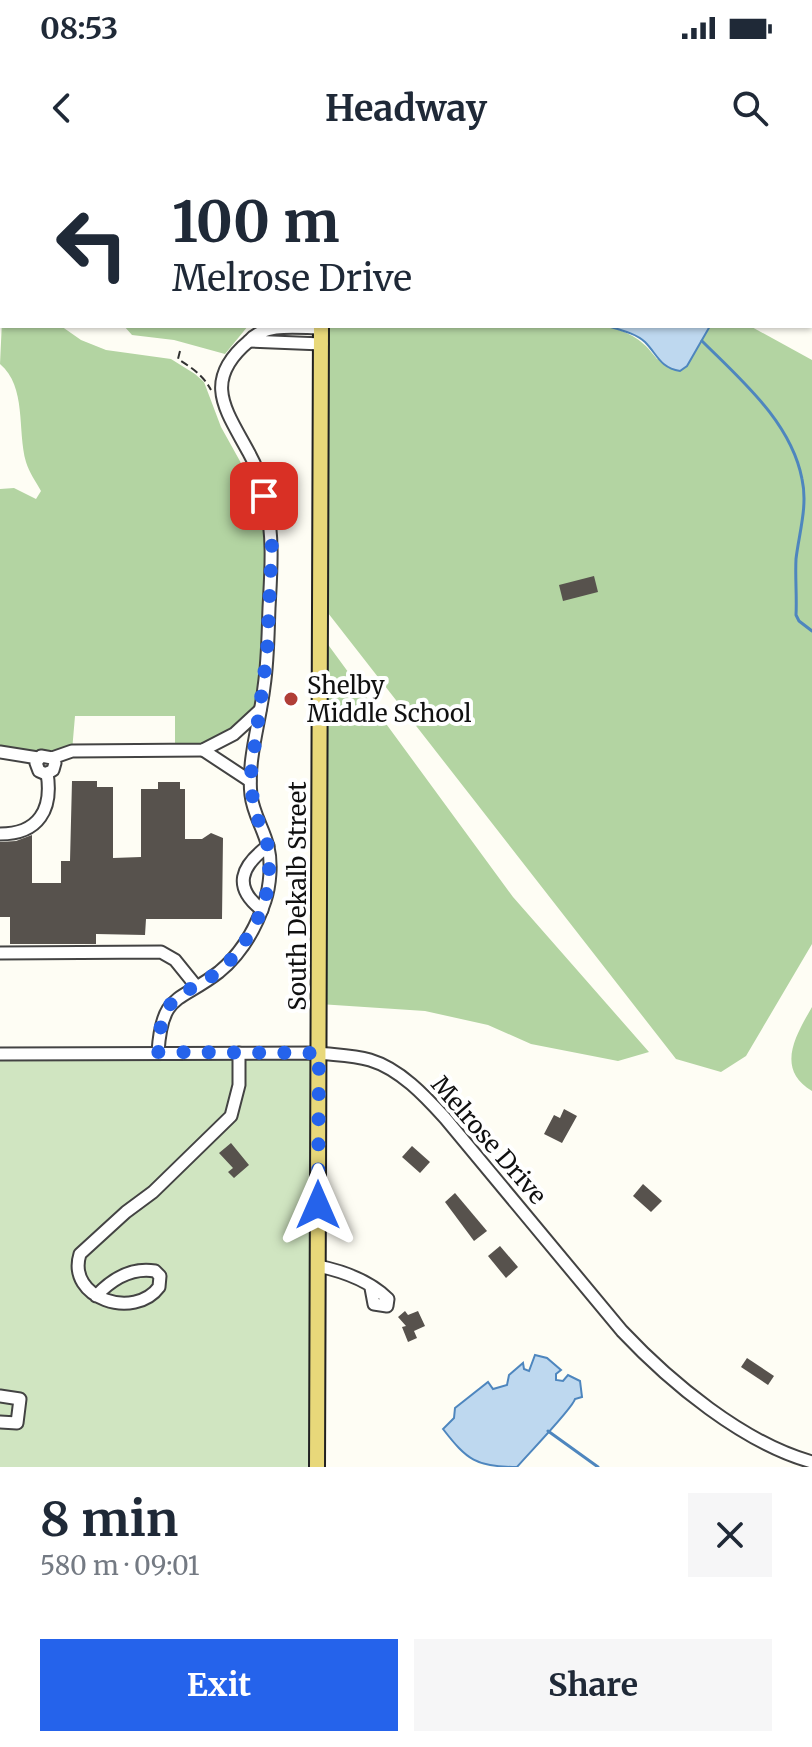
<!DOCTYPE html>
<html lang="en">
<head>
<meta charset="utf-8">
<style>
	:root { --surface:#fff; --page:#f6f6f7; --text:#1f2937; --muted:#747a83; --accent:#2563eb }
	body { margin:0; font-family:Merriweather,serif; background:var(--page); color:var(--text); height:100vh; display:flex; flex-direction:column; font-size:30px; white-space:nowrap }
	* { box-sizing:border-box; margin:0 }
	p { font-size:26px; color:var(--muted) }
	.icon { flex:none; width:44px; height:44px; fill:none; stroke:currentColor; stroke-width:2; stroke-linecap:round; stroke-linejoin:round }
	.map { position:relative; height:1307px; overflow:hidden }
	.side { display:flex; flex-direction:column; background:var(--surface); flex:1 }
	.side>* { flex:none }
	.guide { position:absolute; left:0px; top:0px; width:812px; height:168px; box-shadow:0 2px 6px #0004; background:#fff; color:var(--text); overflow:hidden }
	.pin { position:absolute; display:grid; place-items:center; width:68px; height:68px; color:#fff; margin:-34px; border-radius:16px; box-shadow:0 4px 12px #0006 }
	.me { position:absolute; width:88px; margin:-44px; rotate:0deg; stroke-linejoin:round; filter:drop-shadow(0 0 6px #0008) }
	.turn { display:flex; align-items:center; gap:28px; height:168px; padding:0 40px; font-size:36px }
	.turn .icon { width:104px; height:104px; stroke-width:2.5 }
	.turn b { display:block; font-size:56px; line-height:68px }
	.round { display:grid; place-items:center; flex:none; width:84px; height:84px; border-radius:0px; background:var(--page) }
	.summary { display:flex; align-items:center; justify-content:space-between; height:136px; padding:0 40px }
	h1 { font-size:48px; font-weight:700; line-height:60px }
	.action { display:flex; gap:16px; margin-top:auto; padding:16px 40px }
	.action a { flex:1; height:92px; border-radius:0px; background:var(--accent); color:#fff; font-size:32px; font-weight:700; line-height:92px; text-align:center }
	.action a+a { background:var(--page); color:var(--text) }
	.status { display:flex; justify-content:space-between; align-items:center; height:56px; padding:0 40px; background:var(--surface); direction:ltr }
	.status svg { height:22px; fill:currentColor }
	header { display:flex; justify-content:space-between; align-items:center; height:104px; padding:0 40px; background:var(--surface); font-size:36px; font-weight:700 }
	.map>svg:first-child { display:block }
	.green { fill:#d0e5c1 }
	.forest { fill:#b3d4a2 }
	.water { fill:#bed8ef; stroke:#4e86be; stroke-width:2 }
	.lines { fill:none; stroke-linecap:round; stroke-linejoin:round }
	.stream { stroke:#4e86be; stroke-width:3 }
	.building { fill:#57524d }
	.minor-casing { stroke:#434343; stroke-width:15 }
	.major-casing { stroke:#212121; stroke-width:18 }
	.path { stroke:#323232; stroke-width:2; stroke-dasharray:8 4; stroke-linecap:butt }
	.minor { stroke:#fff; stroke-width:11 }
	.major { stroke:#e8d87a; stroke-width:14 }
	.route { stroke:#2563eb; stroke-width:14; stroke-dasharray:0 25.2 }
	.poi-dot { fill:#b03e38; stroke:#fff; stroke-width:3 }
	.labels { text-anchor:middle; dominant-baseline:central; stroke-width:8; stroke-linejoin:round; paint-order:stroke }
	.poi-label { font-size:24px; fill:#101010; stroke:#fff; text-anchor:start }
	.street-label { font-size:24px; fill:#101010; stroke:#fff }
</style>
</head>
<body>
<div class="status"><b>08:53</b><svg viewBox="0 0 49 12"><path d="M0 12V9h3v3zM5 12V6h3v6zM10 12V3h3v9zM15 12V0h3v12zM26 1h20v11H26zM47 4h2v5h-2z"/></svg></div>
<header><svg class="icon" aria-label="back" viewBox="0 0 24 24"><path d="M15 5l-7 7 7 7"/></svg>Headway<svg class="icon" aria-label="search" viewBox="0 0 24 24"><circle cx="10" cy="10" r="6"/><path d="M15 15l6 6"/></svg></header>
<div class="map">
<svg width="812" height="1307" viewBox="0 0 812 1307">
	<rect width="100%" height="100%" fill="#fefdf4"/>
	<path class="green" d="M319 893 317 1307H0V894Z"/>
	<g class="forest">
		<path d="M2 161V166H61L81 180 106 190 171 199 195 214 204 222 221 267 251 321 257 339 269 358 260 549 203 590H175V556H75L72 591 0 592V329L14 328 36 339 41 331C36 322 29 312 26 302 17 270 27 227 0 204Z"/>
		<path d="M124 166H248L225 194 174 180 132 175Z"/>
		<path d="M321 166H607C632 174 641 178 657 199L687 206 710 166H750L812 200V784L746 896 721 912 676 899 321 444Z"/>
		<path d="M321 475 513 737 649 892 618 901 531 884 488 865 425 851 319 844Z"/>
		<path d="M812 847V931C775 909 796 875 812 847Z"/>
	</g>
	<g class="water">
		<path d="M607 166H710L687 206 680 211C660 208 657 194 645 182 635 173 620 170 607 166Z"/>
		<path d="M535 1195 547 1198 561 1210 556 1214V1220L563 1221 568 1215 580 1221 582 1237 575 1239C573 1248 527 1295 517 1307 476 1307 467 1300 443 1269L454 1258 455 1248 488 1222 493 1229 507 1225 509 1215 523 1203 524 1209 529 1211Z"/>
	</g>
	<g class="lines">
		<g class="stream">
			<path d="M702 181C741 220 791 262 802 319 808 346 799 373 796 399 795 418 797 436 796 455L799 461 812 471"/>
			<path d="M548 1271 598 1307"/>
		</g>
	</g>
	<g class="building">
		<path d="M594 416 598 432 563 441 559 425Z"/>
		<path d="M72 621H97V627H113V698L141 697V629H158V622H180V629H185V679H202L211 673 223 678 222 759H146L145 775 96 774V784H10V757H0V682L16 681 32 675V723H61V701H70Z"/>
		<path d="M564 949 577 956 562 983 544 974 554 955 560 958Z"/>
		<path d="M231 983 249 1005 234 1018 228 1012 233 1008 219 993Z"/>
		<path d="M412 986 430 1002 420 1013 402 997Z"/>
		<path d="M643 1024 662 1041 651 1052 633 1036Z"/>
		<path d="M455 1033 487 1071 474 1081 445 1042Z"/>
		<path d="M500 1086 518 1107 506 1118 488 1096Z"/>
		<path d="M405 1151 408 1155 418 1151 425 1166 414 1171 417 1178 408 1182 402 1167 406 1166 398 1157Z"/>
		<path d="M747 1198 774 1216 768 1225 741 1207Z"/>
	</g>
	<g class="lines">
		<defs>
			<g id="minor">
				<path d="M646 0 648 2"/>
				<path d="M710 2 712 0"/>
				<path d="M321 168C299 168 265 162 249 181L322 184"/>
				<path d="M203 590 250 621"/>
				<path d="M0 592 38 598"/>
				<path d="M52 598 55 603 53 610 46 614 39 611 36 603 41 596 52 598 72 591 203 590 234 574 260 550"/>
				<path d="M0 674C39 674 53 649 47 613"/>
				<path d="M262 750C232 727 241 706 268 686"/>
				<path d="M0 793 161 792 175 800 196 826"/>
				<path d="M158 892C162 832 179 843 219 812 241 794 256 768 265 741 270 726 272 703 268 687 264 669 253 654 251 635 247 600 260 562 264 527 268 500 268 474 269 448 271 411 274 375 265 339 262 323 257 307 249 293 226 250 201 221 249 181"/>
				<path d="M0 894 319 893C335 895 353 895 370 900 400 909 425 936 445 958L622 1171C670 1222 743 1283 812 1302"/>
				<path d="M318 1106C342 1111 370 1121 388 1139L387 1146 374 1144 371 1128"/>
				<path d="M96 1136C111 1120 131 1107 155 1111L160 1116 159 1127C135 1160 66 1139 80 1094L126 1052 153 1032 231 956 239 925V893"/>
				<path d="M0 1236 20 1239 17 1263 0 1262"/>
			</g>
			<g id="major">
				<path d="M312 0 313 2"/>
				<path d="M317 1307 321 166"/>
			</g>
		</defs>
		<use href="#minor" class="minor-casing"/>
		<use href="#major" class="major-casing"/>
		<path class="path" d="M180 191 178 199C192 208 203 215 211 230"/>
		<use href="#minor" class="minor"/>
		<use href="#major" class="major"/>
	</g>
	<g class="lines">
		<path class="route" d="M264 336 272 381 267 493 250 621 255 652 268 686 270 701 266 737 254 769 229 802 206 821 184 832 171 843 160 869 158 892 319 893 318 1045"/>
	</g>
	<circle class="poi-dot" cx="291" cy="539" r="8"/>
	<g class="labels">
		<g class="poi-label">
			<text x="307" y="525">Shelby<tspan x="307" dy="28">Middle School</tspan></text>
		</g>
		<g class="street-label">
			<text transform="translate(297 736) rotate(-90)">South Dekalb Street</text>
			<text transform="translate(489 980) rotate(49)">Melrose Drive</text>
		</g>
	</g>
</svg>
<div class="pin" style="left:264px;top:336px;background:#d93025"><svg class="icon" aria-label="arrive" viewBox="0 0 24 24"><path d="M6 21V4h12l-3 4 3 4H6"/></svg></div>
<svg class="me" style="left:318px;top:1045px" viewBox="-20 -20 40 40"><path d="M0-17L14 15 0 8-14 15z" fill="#2563eb" stroke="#fff" stroke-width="4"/></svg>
<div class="guide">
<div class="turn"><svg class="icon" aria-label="left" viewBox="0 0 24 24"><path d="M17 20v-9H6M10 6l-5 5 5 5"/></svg><div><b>100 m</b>Melrose Drive</div></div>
</div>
</div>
<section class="side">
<div class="summary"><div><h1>8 min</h1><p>580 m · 09:01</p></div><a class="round"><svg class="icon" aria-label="close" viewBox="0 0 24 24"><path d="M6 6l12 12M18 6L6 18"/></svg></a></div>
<div class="action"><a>Exit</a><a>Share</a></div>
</section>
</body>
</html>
